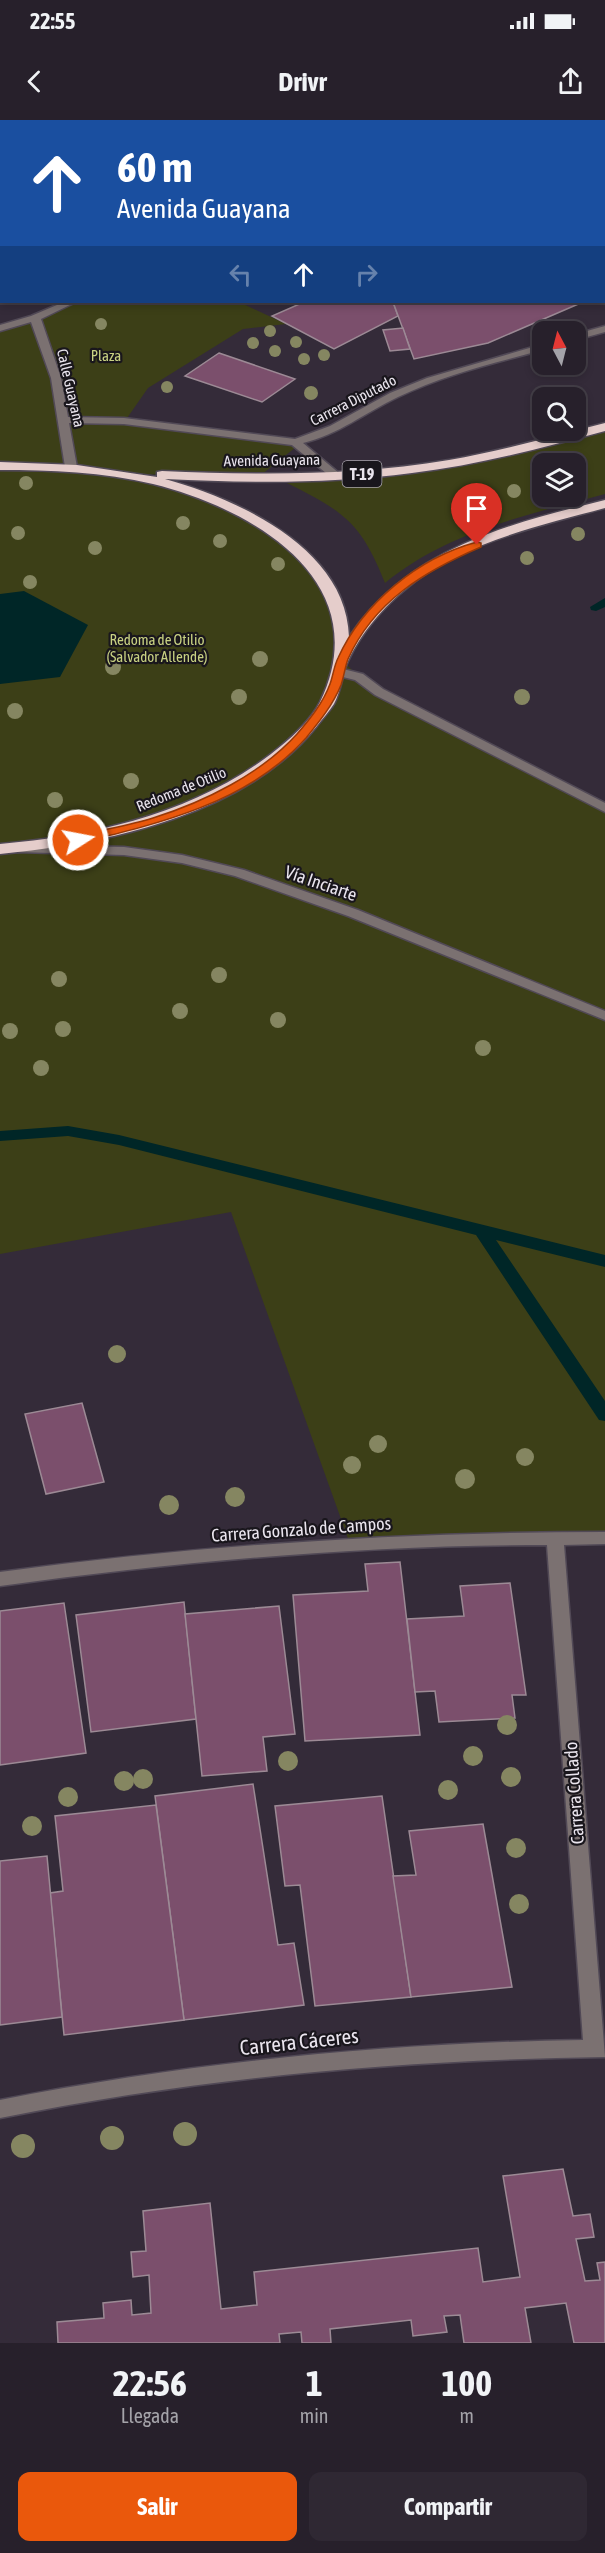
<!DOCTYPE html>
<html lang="es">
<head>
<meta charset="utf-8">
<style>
	:root { --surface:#27202b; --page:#2f2833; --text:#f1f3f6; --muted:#a4a3a9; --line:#433e47; --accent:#ea580c }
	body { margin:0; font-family:"Asap Condensed",sans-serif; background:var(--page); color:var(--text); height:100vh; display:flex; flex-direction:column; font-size:22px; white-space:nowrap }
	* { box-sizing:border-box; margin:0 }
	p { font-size:20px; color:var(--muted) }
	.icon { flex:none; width:33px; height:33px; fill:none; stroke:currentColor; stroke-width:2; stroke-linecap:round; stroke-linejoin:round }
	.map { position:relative; height:2223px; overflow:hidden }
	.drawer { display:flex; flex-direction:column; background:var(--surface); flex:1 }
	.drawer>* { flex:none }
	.banner { position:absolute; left:0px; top:0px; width:606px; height:183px; box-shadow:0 3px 9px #0003,0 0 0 2px var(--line); background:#1a4fa0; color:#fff; overflow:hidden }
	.needle { width:39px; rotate:353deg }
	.fabs { position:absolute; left:532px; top:201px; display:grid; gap:12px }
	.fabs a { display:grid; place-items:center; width:54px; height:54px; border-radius:12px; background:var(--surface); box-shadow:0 3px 9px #0003,0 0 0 2px var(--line); font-size:30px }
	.pin { position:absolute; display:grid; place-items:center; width:51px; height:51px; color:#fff; margin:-62px -26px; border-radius:50% 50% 50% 0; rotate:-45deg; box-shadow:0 0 6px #0007 }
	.pin .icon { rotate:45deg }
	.me { position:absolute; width:66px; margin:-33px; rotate:79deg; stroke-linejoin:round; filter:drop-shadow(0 0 4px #0008) }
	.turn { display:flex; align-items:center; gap:21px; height:126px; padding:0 18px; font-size:27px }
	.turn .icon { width:78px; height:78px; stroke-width:2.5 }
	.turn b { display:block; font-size:42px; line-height:51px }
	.lanes { display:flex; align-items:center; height:57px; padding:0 18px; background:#0003; justify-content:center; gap:30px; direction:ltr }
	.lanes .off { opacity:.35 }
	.eta { display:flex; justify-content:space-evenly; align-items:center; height:102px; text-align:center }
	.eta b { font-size:36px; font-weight:700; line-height:42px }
	.cta { display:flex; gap:12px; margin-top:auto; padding:12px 18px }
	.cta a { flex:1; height:69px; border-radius:12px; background:var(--accent); color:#fff; font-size:24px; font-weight:700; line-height:69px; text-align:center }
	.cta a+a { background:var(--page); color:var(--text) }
	.status { display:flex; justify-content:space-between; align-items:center; height:42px; padding:0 30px; background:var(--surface); direction:ltr }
	.status svg { height:16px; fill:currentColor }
	header { display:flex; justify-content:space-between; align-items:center; height:78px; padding:0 18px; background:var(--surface); font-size:27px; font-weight:700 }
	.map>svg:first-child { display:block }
	.green { fill:#3c3f17; fill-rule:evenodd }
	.water { fill:#002627 }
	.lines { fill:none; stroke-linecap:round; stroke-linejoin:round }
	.stream { fill:#002627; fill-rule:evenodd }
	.building { fill:#7b4f6c; stroke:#9c8a95; stroke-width:1.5 }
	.minor-casing { stroke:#514956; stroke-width:3 }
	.highway-casing { stroke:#514956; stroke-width:3 }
	.minor { fill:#7b7171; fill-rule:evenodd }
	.highway { fill:#e5cdcb; fill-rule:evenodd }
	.tree { fill:#858661 }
	.route { fill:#ea580c; stroke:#983908; stroke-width:1.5 }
	.labels { text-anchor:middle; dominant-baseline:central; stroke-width:4.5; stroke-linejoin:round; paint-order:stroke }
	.far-park-label { font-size:15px; fill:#c8d182; stroke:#19161c }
	.far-street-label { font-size:15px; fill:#eae5ee; stroke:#19161c }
	.shield { fill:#19161c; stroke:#aba7af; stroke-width:1.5 }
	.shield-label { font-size:16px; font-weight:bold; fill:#eae5ee }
	.street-label { font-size:18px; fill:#eae5ee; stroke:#19161c }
	.near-street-label { font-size:21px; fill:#eae5ee; stroke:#19161c }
</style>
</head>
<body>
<div class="status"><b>22:55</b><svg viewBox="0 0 49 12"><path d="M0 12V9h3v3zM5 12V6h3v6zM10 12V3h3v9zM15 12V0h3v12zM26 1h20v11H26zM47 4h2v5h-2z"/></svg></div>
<header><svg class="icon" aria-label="back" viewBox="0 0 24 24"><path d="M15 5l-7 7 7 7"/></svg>Drivr<svg class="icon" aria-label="share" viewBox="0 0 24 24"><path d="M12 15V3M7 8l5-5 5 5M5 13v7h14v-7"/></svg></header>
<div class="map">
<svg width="605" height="2223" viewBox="0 0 605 2223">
	<rect width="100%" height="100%" fill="#342b39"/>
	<g class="green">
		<path d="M70 182H239L286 204 243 209 148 268 125 301 179 307 296 327 256 359 120 353 154 360 259 401 326 463 342 540 359 557 605 688V1418L350 1424 231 1092 0 1134V207Z"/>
		<path d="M605 310V374C530 394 446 412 385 463 361 402 343 391 287 363L400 354ZM543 344H576V376H543Z"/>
	</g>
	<path class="water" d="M24 471 88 505 60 557 0 564V474Z"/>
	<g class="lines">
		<g class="stream">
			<path d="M605 478V487L596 491 591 490 590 487Z"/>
			<path d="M68 1006 119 1015 605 1135V1147L496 1120 605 1281V1301L599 1300 476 1115 119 1025 68 1016 0 1021V1011Z"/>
		</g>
	</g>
	<g class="building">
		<path d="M41 0H100L102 1 36 2Z"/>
		<path d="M0 119 2 120V176L0 175Z"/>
		<path d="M304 182H393L398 196 334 229 272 196Z"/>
		<path d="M393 182H583L488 223 414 239Z"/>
		<path d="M403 208 410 229 390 231 383 210Z"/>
		<path d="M219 233 295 259 262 282 185 256Z"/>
		<path d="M82 1283 104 1362 46 1374 25 1294Z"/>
		<path d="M400 1442 420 1615 305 1621 293 1475 368 1471 365 1444Z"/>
		<path d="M510 1463 526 1575H512L515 1598 439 1602 435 1571 415 1572 407 1499 464 1496 460 1466Z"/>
		<path d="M184 1482 196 1599 91 1612 76 1495Z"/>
		<path d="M64 1483 86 1633 0 1645V1491Z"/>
		<path d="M279 1486 295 1614 263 1617 267 1651 202 1656 185 1494Z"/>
		<path d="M253 1664 278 1825 294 1823 304 1885 184 1900 155 1676Z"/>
		<path d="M382 1676 411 1877 315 1886 300 1765 285 1766 275 1686Z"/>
		<path d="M156 1685 184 1900 64 1915 50 1773 63 1771 55 1696Z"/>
		<path d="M483 1704 512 1867 411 1877 393 1756 416 1755 409 1711Z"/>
		<path d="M47 1736 62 1897 0 1905V1741Z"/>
		<path d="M563 2049 573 2096 590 2094 594 2117 576 2119 585 2161 600 2160 597 2143 605 2142V2223H574L566 2183 525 2188 531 2223H464L460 2195 444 2196 447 2212 413 2216 411 2200 330 2209 331 2223H302L301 2212 279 2214 280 2223H58L57 2202 104 2198 103 2183 131 2180 132 2195 151 2193 149 2155 133 2157 131 2132 146 2131 143 2091 210 2083 221 2189 257 2185 254 2152 478 2128 483 2162 520 2157 503 2056Z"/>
	</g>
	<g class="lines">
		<defs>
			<g id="minor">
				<path d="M182 0H193L194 2H183Z"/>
				<path d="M571 0H582L583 2H572Z"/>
				<rect x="604" y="2" width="1" height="6"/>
				<path d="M0 107H2V114L0 113Z"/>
				<rect x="604" y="162" width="1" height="6"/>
				<path d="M64 182H76L41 199 61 258 68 297 124 298 295 319 330 306 390 273 427 258 543 224V230C494 243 444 255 398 277 366 292 338 315 303 323L340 354V358H332L292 325 124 304 69 303 77 347 71 350 65 347 51 258 31 202 0 211V205L31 196Z"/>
				<path d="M605 206V212L576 220V214Z"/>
				<path d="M339 548 363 554 383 569 605 683V692L375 575 355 560 335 555 333 552Z"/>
				<path d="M22 725 124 727 182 735 244 750 358 790 605 891V900L348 796 235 756 182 743 124 735 17 732 15 729Z"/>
				<path d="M605 1412V1424L564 1425 605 1937C399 1940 203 1957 0 1998V1980C193 1942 386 1923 583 1920L547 1425C364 1425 181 1441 0 1466V1452C201 1425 402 1412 605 1412Z"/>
			</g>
			<path id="highway" d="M605 303V311C542 328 478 345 412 353 330 364 248 363 165 359 237 379 347 428 349 517 407 429 508 404 605 380V388C538 406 462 423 408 467 384 486 361 513 348 541 342 555 341 571 334 584 329 592 322 599 317 606 247 694 107 724 0 734V724C95 716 194 693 271 634 289 620 310 602 320 582 378 461 253 389 153 364 103 352 51 350 0 350V342L77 345 157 357V352L162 351C258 355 354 356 449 340 502 331 553 316 605 303Z"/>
		</defs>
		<use href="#minor" class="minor-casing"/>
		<use href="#highway" class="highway-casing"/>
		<use href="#minor" class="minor"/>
		<use href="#highway" class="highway"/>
	</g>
	<g class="tree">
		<circle cx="101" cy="204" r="6"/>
		<circle cx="270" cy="211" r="6"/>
		<circle cx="296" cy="222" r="6"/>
		<circle cx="253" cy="223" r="6"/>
		<circle cx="275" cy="231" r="6"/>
		<circle cx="324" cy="235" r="6"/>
		<circle cx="304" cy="239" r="6"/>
		<circle cx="167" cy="267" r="6"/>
		<circle cx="311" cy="273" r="7"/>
		<circle cx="26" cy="363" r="7"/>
		<circle cx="514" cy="371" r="7"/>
		<circle cx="476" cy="384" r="7"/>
		<circle cx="183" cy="403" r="7"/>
		<circle cx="18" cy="413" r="7"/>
		<circle cx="578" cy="414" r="7"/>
		<circle cx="220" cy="421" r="7"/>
		<circle cx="95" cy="428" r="7"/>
		<circle cx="527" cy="438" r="7"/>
		<circle cx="278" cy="444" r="7"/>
		<circle cx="30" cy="462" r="7"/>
		<circle cx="260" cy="539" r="8"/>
		<circle cx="113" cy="547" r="8"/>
		<circle cx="239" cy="577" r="8"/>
		<circle cx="522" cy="577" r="8"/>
		<circle cx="15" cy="591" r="8"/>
		<circle cx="131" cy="661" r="8"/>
		<circle cx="55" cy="680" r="8"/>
		<circle cx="219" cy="855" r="8"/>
		<circle cx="59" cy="859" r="8"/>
		<circle cx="180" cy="891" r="8"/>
		<circle cx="278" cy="900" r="8"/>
		<circle cx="63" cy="909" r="8"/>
		<circle cx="10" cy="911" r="8"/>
		<circle cx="483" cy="928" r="8"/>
		<circle cx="41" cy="948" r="8"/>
		<circle cx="117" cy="1234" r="9"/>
		<circle cx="378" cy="1324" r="9"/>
		<circle cx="525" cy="1337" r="9"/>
		<circle cx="352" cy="1345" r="9"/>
		<circle cx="465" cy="1359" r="10"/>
		<circle cx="235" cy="1377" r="10"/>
		<circle cx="169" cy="1385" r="10"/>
		<circle cx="507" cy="1605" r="10"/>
		<circle cx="473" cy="1636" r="10"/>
		<circle cx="288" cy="1641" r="10"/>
		<circle cx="511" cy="1657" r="10"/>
		<circle cx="143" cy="1659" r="10"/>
		<circle cx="124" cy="1661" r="10"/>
		<circle cx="448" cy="1670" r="10"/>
		<circle cx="68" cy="1677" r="10"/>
		<circle cx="32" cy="1706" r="10"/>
		<circle cx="516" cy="1728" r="10"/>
		<circle cx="519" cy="1784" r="10"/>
		<circle cx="185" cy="2014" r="12"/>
		<circle cx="112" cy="2018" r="12"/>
		<circle cx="23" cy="2026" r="12"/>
	</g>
	<path class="route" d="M477 422 481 423V427C425 451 374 481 348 539 345 547 344 556 341 565 333 585 319 602 306 618 248 683 158 704 78 723L74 722V717C100 710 127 706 153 698 204 682 261 654 297 614 310 599 323 583 330 564 333 556 334 546 338 538 363 483 418 438 477 422Z"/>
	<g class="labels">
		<g class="far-park-label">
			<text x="106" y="235">Plaza</text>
			<text x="157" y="519">Redoma de Otilio<tspan x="157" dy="17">(Salvador Allende)</tspan></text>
		</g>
		<g class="far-street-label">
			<text transform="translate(71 268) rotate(77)">Calle Guayana</text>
			<text transform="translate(353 280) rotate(-27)">Carrera Diputado</text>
			<text transform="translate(272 340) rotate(-1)">Avenida Guayana</text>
			<text transform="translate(181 669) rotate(-22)">Redoma de Otilio</text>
		</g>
		<rect class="shield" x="342.5" y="341" width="39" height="26" rx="4.5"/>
		<g class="shield-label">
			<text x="362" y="354">T-19</text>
		</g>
		<g class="street-label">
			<text transform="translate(321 763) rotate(19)">Vía Inciarte</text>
			<text transform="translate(301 1409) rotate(-4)">Carrera Gonzalo de Campos</text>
			<text transform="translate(574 1673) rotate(-94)">Carrera Collado</text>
		</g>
		<g class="near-street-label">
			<text transform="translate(299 1921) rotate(-6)">Carrera Cáceres</text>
		</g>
	</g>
</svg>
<div class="fabs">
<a><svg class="needle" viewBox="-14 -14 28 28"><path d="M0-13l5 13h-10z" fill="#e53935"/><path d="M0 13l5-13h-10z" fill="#a4a3a9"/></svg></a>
<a><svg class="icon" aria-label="search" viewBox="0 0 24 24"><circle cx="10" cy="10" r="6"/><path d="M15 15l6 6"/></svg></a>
<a><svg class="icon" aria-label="layers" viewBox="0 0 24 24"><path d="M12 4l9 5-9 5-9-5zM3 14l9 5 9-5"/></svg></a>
</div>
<div class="pin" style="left:477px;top:425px;background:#d93025"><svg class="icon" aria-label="arrive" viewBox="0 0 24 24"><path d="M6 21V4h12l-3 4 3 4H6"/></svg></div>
<svg class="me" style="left:78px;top:720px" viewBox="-20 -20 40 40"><circle r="17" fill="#ea580c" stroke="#fff" stroke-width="3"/><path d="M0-11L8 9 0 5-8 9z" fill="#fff"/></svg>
<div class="banner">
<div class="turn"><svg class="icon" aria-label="ahead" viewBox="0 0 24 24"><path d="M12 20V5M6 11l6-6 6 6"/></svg><div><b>60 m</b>Avenida Guayana</div></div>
<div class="lanes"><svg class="icon off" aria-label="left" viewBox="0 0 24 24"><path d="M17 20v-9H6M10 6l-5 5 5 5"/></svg><svg class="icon" aria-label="ahead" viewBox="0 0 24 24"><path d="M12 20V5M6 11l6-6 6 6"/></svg><svg class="icon off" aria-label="right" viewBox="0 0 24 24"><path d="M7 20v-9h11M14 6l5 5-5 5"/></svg></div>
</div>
</div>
<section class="drawer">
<div class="eta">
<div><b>22:56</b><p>Llegada</p></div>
<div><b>1</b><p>min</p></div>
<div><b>100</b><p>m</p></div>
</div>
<div class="cta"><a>Salir</a><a>Compartir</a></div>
</section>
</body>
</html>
